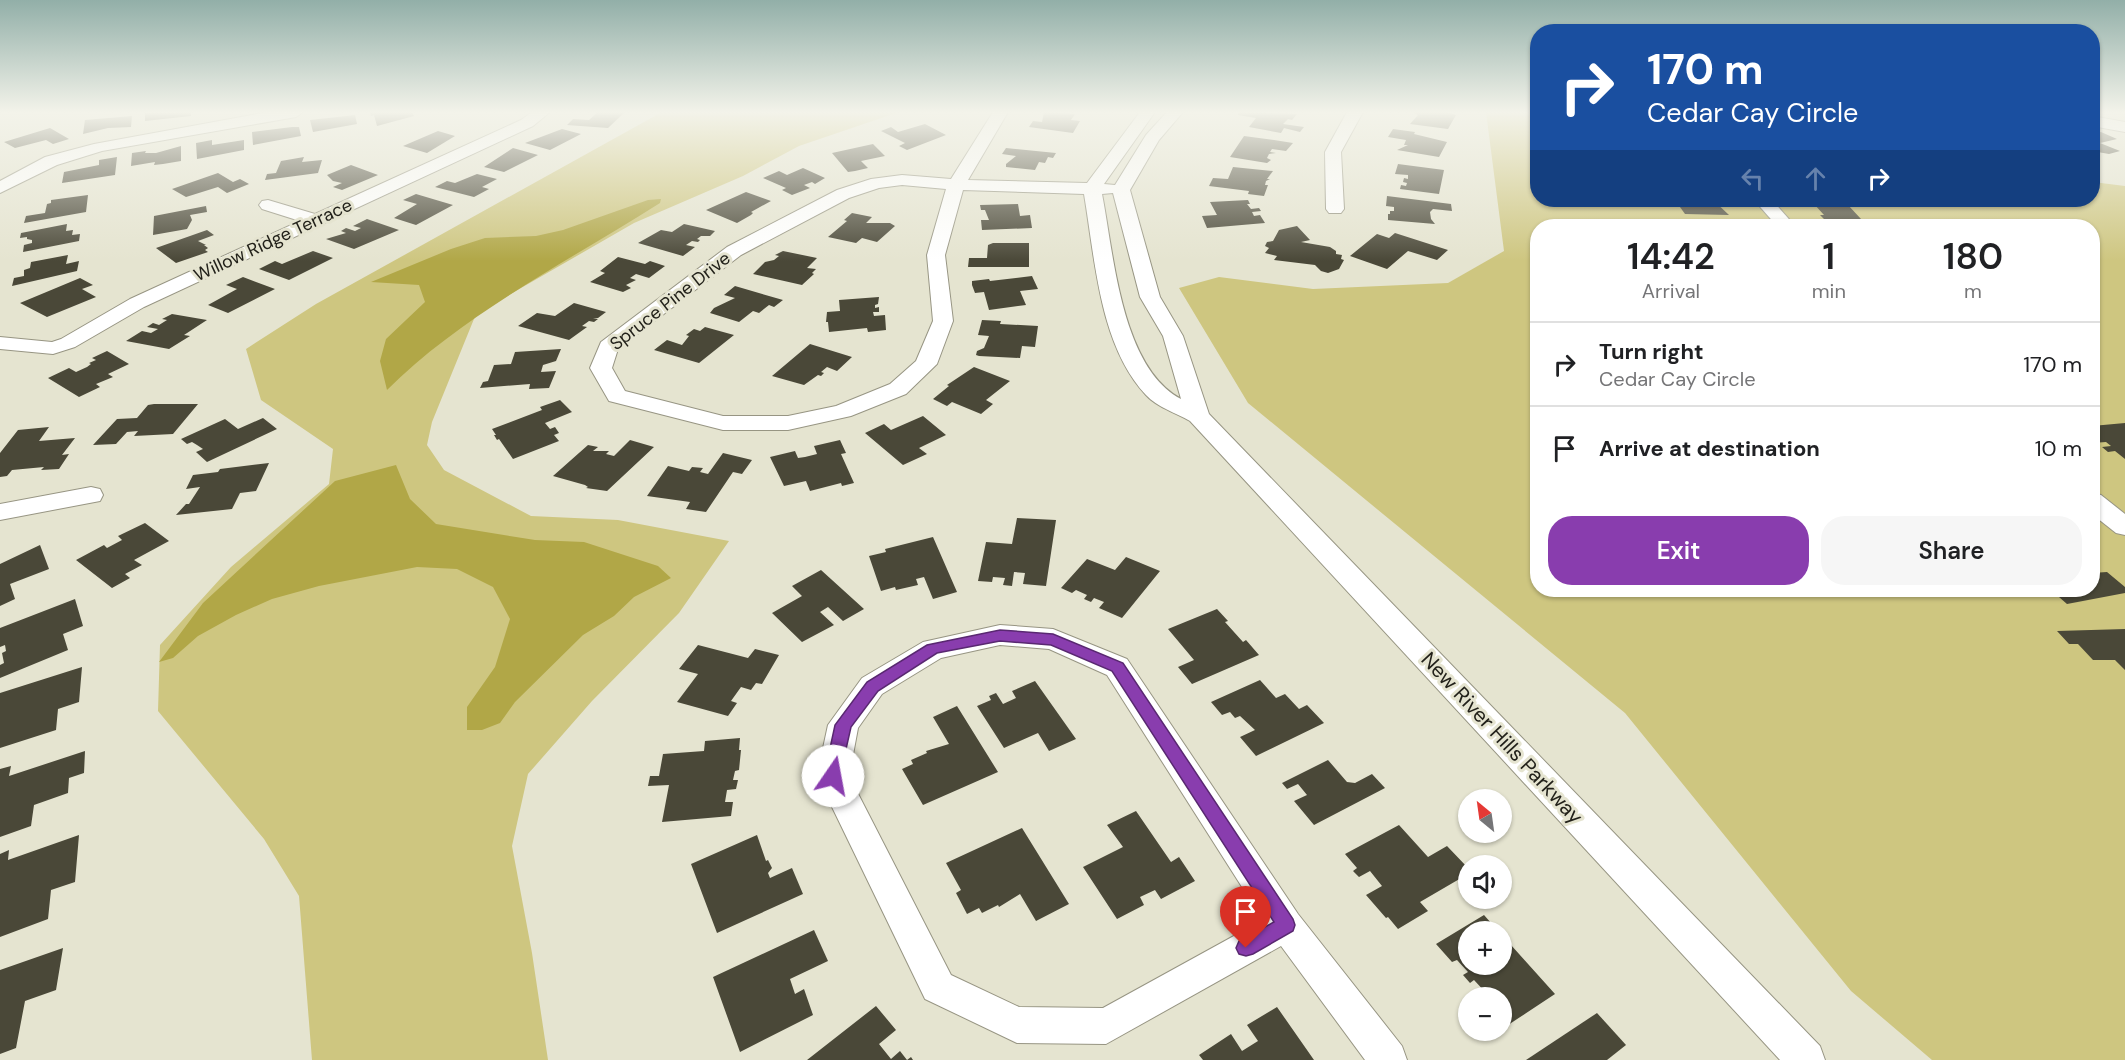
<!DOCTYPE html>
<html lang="en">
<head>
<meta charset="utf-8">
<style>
	:root { --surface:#fff; --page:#f6f6f6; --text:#202124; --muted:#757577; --line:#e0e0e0; --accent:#893dae }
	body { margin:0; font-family:"DM Sans",sans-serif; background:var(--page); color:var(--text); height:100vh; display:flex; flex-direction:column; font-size:22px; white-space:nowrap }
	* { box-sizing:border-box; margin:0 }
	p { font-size:20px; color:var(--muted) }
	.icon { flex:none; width:33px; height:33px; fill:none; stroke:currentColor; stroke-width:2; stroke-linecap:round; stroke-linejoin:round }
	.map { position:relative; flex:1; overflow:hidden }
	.sheet { position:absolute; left:1530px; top:219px; width:570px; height:378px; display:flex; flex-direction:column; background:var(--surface); border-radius:24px; box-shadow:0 2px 4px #0004 }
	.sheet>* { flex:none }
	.banner { position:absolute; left:1530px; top:24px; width:570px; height:183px; border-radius:24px; box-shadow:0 2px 4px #0004; background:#1a4fa0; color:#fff; overflow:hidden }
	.needle { width:39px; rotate:331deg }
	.fabs { position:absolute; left:1458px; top:789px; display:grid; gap:12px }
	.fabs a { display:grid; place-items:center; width:54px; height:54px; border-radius:50%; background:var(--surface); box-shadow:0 2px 4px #0004; font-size:30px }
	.pin { position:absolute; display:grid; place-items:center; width:51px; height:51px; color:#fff; margin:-62px -26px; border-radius:50% 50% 50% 0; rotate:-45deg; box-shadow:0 0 6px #0007 }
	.pin .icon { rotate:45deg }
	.me { position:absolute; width:66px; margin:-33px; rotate:12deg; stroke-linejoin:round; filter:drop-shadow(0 0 4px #0008) }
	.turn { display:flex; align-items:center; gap:21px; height:126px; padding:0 18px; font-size:27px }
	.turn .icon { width:78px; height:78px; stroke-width:2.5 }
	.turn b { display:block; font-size:42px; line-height:51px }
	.lanes { display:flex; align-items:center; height:57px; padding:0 18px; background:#0003; justify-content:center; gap:30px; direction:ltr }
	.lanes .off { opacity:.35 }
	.eta { display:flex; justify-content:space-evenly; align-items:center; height:102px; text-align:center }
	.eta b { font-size:36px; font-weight:600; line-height:42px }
	.button { display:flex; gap:12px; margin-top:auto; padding:12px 18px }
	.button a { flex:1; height:69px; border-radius:24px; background:var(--accent); color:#fff; font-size:24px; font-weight:600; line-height:69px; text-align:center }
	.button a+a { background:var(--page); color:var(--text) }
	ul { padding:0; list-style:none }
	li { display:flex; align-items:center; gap:18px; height:84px; padding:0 18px; border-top:2px solid var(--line) }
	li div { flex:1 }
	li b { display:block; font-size:22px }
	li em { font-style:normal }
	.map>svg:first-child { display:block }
	.green { fill:#cec680; fill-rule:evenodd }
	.forest { fill:#b1a747 }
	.building { fill:#4a4838 }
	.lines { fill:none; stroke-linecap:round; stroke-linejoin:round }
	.minor-casing { stroke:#979583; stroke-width:2 }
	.minor { fill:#fff; fill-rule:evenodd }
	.route { fill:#893dae; stroke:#592871; stroke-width:1.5 }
	.labels { text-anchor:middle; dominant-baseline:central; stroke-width:6; stroke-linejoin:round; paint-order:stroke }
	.far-street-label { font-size:18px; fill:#22211a; stroke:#e5e4d0 }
	.street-label { font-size:21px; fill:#22211a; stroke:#e5e4d0 }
</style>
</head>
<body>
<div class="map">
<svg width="2125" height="1060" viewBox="0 0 2125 1060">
	<rect width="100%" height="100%" fill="#e5e4d0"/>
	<g class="green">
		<path d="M662 112H899L799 146 743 176 634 223 476 314 432 422 427 445 444 470 531 516 618 520 729 541 679 613 592 701 528 774 512 846 532 953 548 1060H312L299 896 264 839 158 711 160 645 231 567 329 484 333 449 261 400 246 349 316 304Z"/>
		<path d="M1486 112H1537L1538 200H2092L2093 182 2125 186V1060H1932L1851 991 1625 713 1248 403 1179 288 1219 277 1313 289 1448 283 1504 251ZM1538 226H2092V590H1538Z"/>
	</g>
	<g class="forest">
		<path d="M661 199 660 203C570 260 462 315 387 390L380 361 386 339 425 302 419 285 371 282 451 249 485 238 536 236 563 230 648 200Z"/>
		<path d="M396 465 410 499 436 524 535 540 584 542 658 566 671 578 634 597 614 616 583 635 515 702 500 723 482 730H467V707L495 667 510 619 493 587 457 569 417 567 319 586 272 599 236 615 198 636 173 658 159 662 203 603 335 481Z"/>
	</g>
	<g class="building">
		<path d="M191 112V116L145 121V113Z"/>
		<path d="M370 112H412L414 116 377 126 374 115 371 116Z"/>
		<path d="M598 112H625L608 128 567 125 573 119 589 120Z"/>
		<path d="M1044 112 1075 114 1071 120 1080 121 1073 133 1029 127 1033 121 1042 122Z"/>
		<path d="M1239 112 1297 114 1292 120 1288 119 1283 124 1304 127 1300 132 1284 128 1281 133 1249 127 1256 118 1238 115Z"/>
		<path d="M1412 112H1447L1456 115 1448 129 1410 124 1418 115Z"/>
		<path d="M355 115 357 124 313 132 310 120Z"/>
		<path d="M132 116 131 127 108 128 83 134 85 120Z"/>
		<path d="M925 124 946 135 907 150 899 146 905 143 881 131 891 127 898 132Z"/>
		<path d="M292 127H299L301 136 253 145 252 132Z"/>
		<path d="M50 128 69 139 53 144 46 140 15 148 4 142Z"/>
		<path d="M562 129 581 134 550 150 525 143Z"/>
		<path d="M1393 129 1415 132 1414 134 1447 142 1439 157 1397 150 1408 145H1404L1406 140 1388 137Z"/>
		<path d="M438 131 455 136 427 153 403 146Z"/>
		<path d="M2101 132 2117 139 2100 143 2120 151 2109 154 2092 151V134Z"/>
		<path d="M1244 136 1274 140 1293 143 1286 151 1272 149 1270 152 1276 153 1269 154 1267 158 1271 160 1267 163 1230 157Z"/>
		<path d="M212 140V145L244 140V150L197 159 196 143Z"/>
		<path d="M873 144 885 156 861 161 868 168 855 171 848 172 832 153Z"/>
		<path d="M181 146V161L163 164 154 165 155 162 131 166 132 153 146 151 145 153H156Z"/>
		<path d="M513 148 538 155 504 172 484 167Z"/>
		<path d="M1006 148 1056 153 1053 158 1048 157 1045 163 1039 162 1035 170 1006 167V164L1016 156 1002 154Z"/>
		<path d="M117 157 115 175 62 183 64 172 99 165V160Z"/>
		<path d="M304 157 302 162 322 160 318 173 265 180 267 174 276 173 281 161Z"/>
		<path d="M1398 164 1444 170 1439 194 1400 189 1401 185 1406 186 1407 183 1403 182 1404 178 1408 179V175L1395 174Z"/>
		<path d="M351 165 378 175 342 190 333 187 342 183 333 181 327 175Z"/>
		<path d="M1233 167 1273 171 1267 179H1270L1266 181 1265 185H1268L1264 196 1248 194 1249 191 1209 186 1213 178 1228 179Z"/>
		<path d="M803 168 825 178 815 184 812 182 804 185 810 188 792 195 782 190 786 188 763 178 779 171 787 175Z"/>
		<path d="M218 173 233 182 240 179 249 184 227 193 218 187 186 197 172 189Z"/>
		<path d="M477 174 497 179 482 187 489 189 474 197 435 187 447 181 455 183Z"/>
		<path d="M746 192 771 201 751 212 753 213 751 215 737 223 706 210Z"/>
		<path d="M416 194 453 205 416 225 394 218 417 204 403 200Z"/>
		<path d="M88 195 86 212 24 223 26 216 45 213 47 204 51 203V200Z"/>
		<path d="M1387 196 1451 204 1452 211 1433 209 1430 212 1431 219 1435 224 1388 220V214H1390V211H1394V207L1386 206Z"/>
		<path d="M1248 200 1250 204H1247L1251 209 1259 208 1261 211 1252 212 1254 216 1260 215 1265 223 1207 228 1202 216 1217 215 1210 202Z"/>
		<path d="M1675 200H1713L1729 215 1685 214Z"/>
		<path d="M1800 200H1861L1863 202 1848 205 1861 219 1825 220 1820 215H1824L1814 204H1804Z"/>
		<path d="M1018 204 1020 216 1030 215 1032 228 982 230 981 220H989L985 210H981L980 205Z"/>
		<path d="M206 206 207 212 190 215 192 220 187 229 153 235 154 216Z"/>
		<path d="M852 213 872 217 866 223H890L895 226 877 242 862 238 856 243 828 237 847 221 844 220Z"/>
		<path d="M367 219 399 230 354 249 326 239 346 233 341 231 346 228 355 231 361 228 353 226Z"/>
		<path d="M1736 222 1741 226H1682L1679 223Z"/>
		<path d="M67 224 66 231 73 230 72 235 80 234 79 241 23 252 24 245 32 243V240L27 239V237L20 238 21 233Z"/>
		<path d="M684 224 715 231 710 236H701L697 239 700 240 698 242 692 241 686 245 695 247 683 256 638 243 661 230 672 232Z"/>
		<path d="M1297 226 1310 240 1301 242 1330 247 1336 251V254L1342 255 1341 259 1344 260 1339 269 1328 273 1321 271 1315 265 1274 260 1277 256 1265 253 1269 248 1265 246 1267 242 1273 241 1279 230Z"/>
		<path d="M207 230 214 235 198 241 206 245H204L208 248 205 250 208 252 176 263 156 248Z"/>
		<path d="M1395 233 1448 250 1437 260 1408 251 1387 269 1350 256 1377 234 1389 238Z"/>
		<path d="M993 243H1029V267H968L969 258H987L988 245Z"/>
		<path d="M313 251 333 258 289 280 259 269 275 261 282 264Z"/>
		<path d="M783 251 817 258 807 268 816 269 812 273 814 274 802 285 753 274 765 262 774 260 779 256 775 255Z"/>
		<path d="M68 255 66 264 79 261 77 271 12 286 14 278 24 276V270L30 268 31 262Z"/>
		<path d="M618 257 645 264 650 261 665 266 649 278 636 274 630 278 636 280 626 285 631 288 623 292 590 282 605 273 600 271Z"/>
		<path d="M1032 276 1038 289 1020 291 1026 305 989 310 984 292 975 293 972 285V281L989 279 990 281Z"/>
		<path d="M243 277 275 289 228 313 208 305 237 289 226 285Z"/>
		<path d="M80 278 93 285 82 289 96 297 47 317 20 303Z"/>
		<path d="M735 286 783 300 774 307 769 305 759 313 753 311 739 322 710 313 714 308 735 298 724 295Z"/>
		<path d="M879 297 878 304 875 305V308L879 307V312H873L874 316 885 315 886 330 868 332 867 328 829 332 828 322H826L827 312 840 311 839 300Z"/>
		<path d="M574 303 606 312 598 318H593L598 319 594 322 589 321 582 326 587 327 569 340 518 326 537 313 555 316Z"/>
		<path d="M172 314 207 320 184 335 190 336 169 349 126 341 142 331 151 333 158 329 147 327 153 323 159 325 167 320 162 319Z"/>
		<path d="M982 320 1001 321 1000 324 1038 326 1035 347 1022 346 1020 358 979 356 976 355 977 351 984 348 989 336 978 335Z"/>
		<path d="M705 327 734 335 699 363 654 350 667 340 682 345 689 336 686 335 694 329 700 331Z"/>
		<path d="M810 344 852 357 837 371 827 367 821 372 824 373 821 376 818 375 804 385 772 376Z"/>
		<path d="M561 349 556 361 543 365 541 372 556 371 549 388 529 389 530 384 480 388 483 382 488 381 494 365 511 364 515 352Z"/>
		<path d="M107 351 129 364 108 374 113 377 96 384 100 387 79 397 48 378 69 368 76 372 87 367 91 364 89 363 96 360 92 358Z"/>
		<path d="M974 367 1010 381 986 400 993 404 981 414 952 402 947 406 933 399 949 386 947 385Z"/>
		<path d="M560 400 572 412 545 423 550 429 555 427 559 433 554 435 559 441 513 459 499 439 497 440 494 435H496L492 429 542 410 540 407Z"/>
		<path d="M154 404H198L173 434 134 436 138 431 127 432 116 444 93 445 117 419 137 418 148 405Z"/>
		<path d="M923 416 946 435 919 448 927 454 903 465 865 433 884 424 891 430Z"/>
		<path d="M263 418 277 429 207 462 196 452 203 449 197 445 192 442 187 444 181 439 225 419 238 429Z"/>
		<path d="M2125 423V459L2115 451 2108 452 2102 447 2111 446 2106 442 2092 443V426Z"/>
		<path d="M49 427 39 441 75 438 62 455 69 454 59 469 41 470 44 467 12 470 7 476 0 477V453L18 430Z"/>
		<path d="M630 440 654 447 607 491 586 488 588 487 585 485 553 476 588 445 598 447 593 451H609L606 454 614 456Z"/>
		<path d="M840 440 846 453 841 454 854 483 842 486 841 483 810 491 806 481 784 486 770 457 795 451 798 458 805 457 817 454 814 446Z"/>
		<path d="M723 453 752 460 742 474 733 472 706 512 686 509 690 502 647 496 668 466 689 471 692 467 703 468 700 472 708 474Z"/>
		<path d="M269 463 256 491 240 493 232 509 176 515 186 504H189L200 487 186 489 193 475 218 472 220 469Z"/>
		<path d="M1017 518 1056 520 1046 586 1023 584 1025 573 1014 572 1012 586 1003 585 1005 578 993 577 992 582 978 581 986 542 1012 544Z"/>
		<path d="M145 523 169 541 134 560 142 565 125 574 130 578 112 588 76 560 104 545 107 548 122 540 118 536Z"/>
		<path d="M933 537 957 592 933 599 924 577 916 579 918 585 896 590 895 587 881 591 869 556 886 552 885 549Z"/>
		<path d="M40 545 49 569 10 584 15 599 0 606V564Z"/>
		<path d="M1126 557 1160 571 1122 618 1099 608 1104 602 1094 598 1091 602 1084 599 1087 595 1076 590 1072 593 1061 588 1087 559 1115 570Z"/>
		<path d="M821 570 864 609 843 621 828 607 820 612 834 625 802 642 772 613 802 596 792 586Z"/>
		<path d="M2107 572 2125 587V593L2067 604 2051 590H2092V573Z"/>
		<path d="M75 599 83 626 63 634 68 650 0 678V665L4 663 2 653 6 651 5 645 0 647V628Z"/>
		<path d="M1217 609 1228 621 1225 622 1243 642 1246 640 1259 655 1192 684 1178 667 1194 660 1168 629Z"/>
		<path d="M2125 629V670L2115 660H2093L2078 644H2069L2057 631Z"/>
		<path d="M698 645 748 658 755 649 779 655 762 684 756 683 751 690 741 687 731 701 737 703 728 716 677 702 698 674 679 669Z"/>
		<path d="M82 667 79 702 58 709 56 730 0 748V693Z"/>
		<path d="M1260 680 1276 698 1285 694 1299 709 1307 705 1324 723 1256 756 1240 737 1255 730 1240 716 1235 718 1230 712 1222 715 1211 702Z"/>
		<path d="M1035 681 1076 739 1049 751 1038 733 1004 748 977 706 991 700 989 696 996 693 1003 704 1016 698 1012 691Z"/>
		<path d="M957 706 998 772 923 805 902 769 913 764 911 760 927 753 926 751 949 744 933 717Z"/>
		<path d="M740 738 739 750H741L739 770 735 771 733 780H738L736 789 727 790 725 802H733L731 816 662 822 669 785 648 786 650 776H659L663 754 704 751 705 741Z"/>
		<path d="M85 751 84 773 69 778 68 793 34 805 31 826 0 837V769L11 766 9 776Z"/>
		<path d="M1328 760 1347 782 1355 783 1372 774 1385 788 1314 825 1294 801 1307 795 1298 784 1287 789 1282 783Z"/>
		<path d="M1136 811 1171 862 1179 857 1195 881 1161 899 1155 890 1140 897 1144 905 1117 919 1083 867 1123 847 1107 825Z"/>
		<path d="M1399 825 1428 857 1447 846 1468 868V874L1420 902 1428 911 1398 929 1388 917 1386 918 1366 895 1382 886 1370 871 1359 877 1353 871 1357 868 1345 854Z"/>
		<path d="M1022 828 1069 904 1036 921 1020 894 999 907 998 905 982 913 979 908 967 914 956 893 961 890 946 863Z"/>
		<path d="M79 835 75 882 51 890 48 919 0 937V854L9 850 8 860Z"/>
		<path d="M757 835 766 861 768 860 772 868 768 873 770 878 792 868 803 894 717 933 691 864Z"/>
		<path d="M1484 915 1499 932H1468V964H1502V935L1555 994 1502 1029V998H1482L1487 994 1474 980 1470 983 1463 975 1468 972 1457 960 1452 962 1436 944Z"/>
		<path d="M814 930 828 961 790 979 795 994 804 989 813 1015 740 1052 713 977Z"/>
		<path d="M63 948 56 990 25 1001 16 1048 0 1054V970Z"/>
		<path d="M876 1006 896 1030 879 1044 891 1059 900 1051 907 1060 911 1057 913 1060H807Z"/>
		<path d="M1277 1007 1314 1060H1203L1199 1055 1231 1034 1242 1051 1258 1041 1247 1025Z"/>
		<path d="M1597 1013 1626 1045 1607 1060H1526Z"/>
	</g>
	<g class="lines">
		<defs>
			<g id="minor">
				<path d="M268 112H303L296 117 102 151 57 165 0 193V181L45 157 94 144Z"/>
				<path d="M532 112H550L533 126 144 307 75 347 53 354 0 349V337L52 342 61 339 130 299 300 221 262 209 259 205 262 201 268 200 315 214 521 120Z"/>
				<path d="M993 112H1008L968 180 1087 183 1140 112H1155L1104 184 1115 185 1146 135 1167 112H1183L1159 140 1130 190 1160 297 1183 336 1209 414 1820 1046 1825 1060H1780L1190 421C1176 413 1157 407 1146 395 1099 345 1095 258 1084 194L963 190 945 255 953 321 937 364 906 394 851 416 788 430H723L609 401 590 368 601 342 727 247 837 190 871 179 902 175 951 179ZM902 185 946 189 927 255 933 321 916 361 890 384 836 406 788 416H723L625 391 612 368 618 349 741 255 849 198 879 188ZM1113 193 1140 297 1163 336 1181 399C1121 367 1114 255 1102 194Z"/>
				<path d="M1347 112H1363L1341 152 1344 209 1341 213H1329L1326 209 1325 152Z"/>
				<path d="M2092 116 2125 122V132L2092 126Z"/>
				<path d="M1754 200H1772L1795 226H1777Z"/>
				<path d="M91 487 100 489 103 495 100 501 0 520V504Z"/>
				<path d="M2092 493 2101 495 2125 514V535L2116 533 2092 514Z"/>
				<path d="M1000 625 1053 629 1127 659 1298 914 1402 1046 1407 1060H1365L1281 946 1106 1044 1017 1043 925 999 817 776 828 725 862 678 923 642ZM1000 645 1049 649 1107 675 1263 920 1103 1008 1019 1007 951 975 849 776 858 728 882 694 941 658Z"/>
			</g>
		</defs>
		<use href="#minor" class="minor-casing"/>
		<use href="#minor" class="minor"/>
	</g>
	<linearGradient id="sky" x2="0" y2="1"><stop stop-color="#92afa8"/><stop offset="0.43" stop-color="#f3f3ea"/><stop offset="1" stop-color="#f3f3ea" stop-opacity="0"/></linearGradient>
	<rect width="2125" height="261" fill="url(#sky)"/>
	<path class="route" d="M1000 630 1053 634 1123 663 1293 919 1295 925 1293 931 1253 954 1246 956 1239 954 1236 948 1239 941 1274 922 1112 671 1051 645 1000 641 937 653 878 691 851 727 839 780 833 782 827 780 824 776 835 725 867 682 927 645Z"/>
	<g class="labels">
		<g class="far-street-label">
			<text transform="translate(273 240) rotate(-25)">Willow Ridge Terrace</text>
			<text transform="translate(670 301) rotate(-38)">Spruce Pine Drive</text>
		</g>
		<g class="street-label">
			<text transform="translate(1502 738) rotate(47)">New River Hills Parkway</text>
		</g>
	</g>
</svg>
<div class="fabs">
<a><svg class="needle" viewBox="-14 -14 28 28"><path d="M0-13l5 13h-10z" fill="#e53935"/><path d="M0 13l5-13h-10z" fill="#757577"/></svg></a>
<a><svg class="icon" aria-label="sound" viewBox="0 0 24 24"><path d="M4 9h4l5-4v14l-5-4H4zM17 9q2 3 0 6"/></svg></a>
<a>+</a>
<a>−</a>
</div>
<div class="pin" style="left:1246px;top:948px;background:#d93025"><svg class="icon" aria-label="arrive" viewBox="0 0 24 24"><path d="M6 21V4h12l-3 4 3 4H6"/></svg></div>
<svg class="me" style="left:833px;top:776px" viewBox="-20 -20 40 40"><circle r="19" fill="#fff"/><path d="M0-13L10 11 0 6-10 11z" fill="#893dae"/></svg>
<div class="banner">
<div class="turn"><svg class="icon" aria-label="right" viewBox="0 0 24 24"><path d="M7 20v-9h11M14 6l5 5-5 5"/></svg><div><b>170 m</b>Cedar Cay Circle</div></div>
<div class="lanes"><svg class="icon off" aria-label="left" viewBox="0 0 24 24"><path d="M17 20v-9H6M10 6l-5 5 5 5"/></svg><svg class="icon off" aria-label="ahead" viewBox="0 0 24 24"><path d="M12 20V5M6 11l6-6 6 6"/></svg><svg class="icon" aria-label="right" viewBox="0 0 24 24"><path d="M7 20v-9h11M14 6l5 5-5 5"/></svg></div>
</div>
<section class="sheet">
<div class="eta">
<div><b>14:42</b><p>Arrival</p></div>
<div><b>1</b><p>min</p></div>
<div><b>180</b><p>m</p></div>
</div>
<ul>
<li><svg class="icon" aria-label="right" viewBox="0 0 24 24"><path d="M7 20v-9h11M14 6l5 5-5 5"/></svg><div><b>Turn right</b><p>Cedar Cay Circle</p></div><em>170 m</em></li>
<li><svg class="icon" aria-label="arrive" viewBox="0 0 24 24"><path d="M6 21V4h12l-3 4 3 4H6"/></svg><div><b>Arrive at destination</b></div><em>10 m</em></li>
</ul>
<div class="button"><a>Exit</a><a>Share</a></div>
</section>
</div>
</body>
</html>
